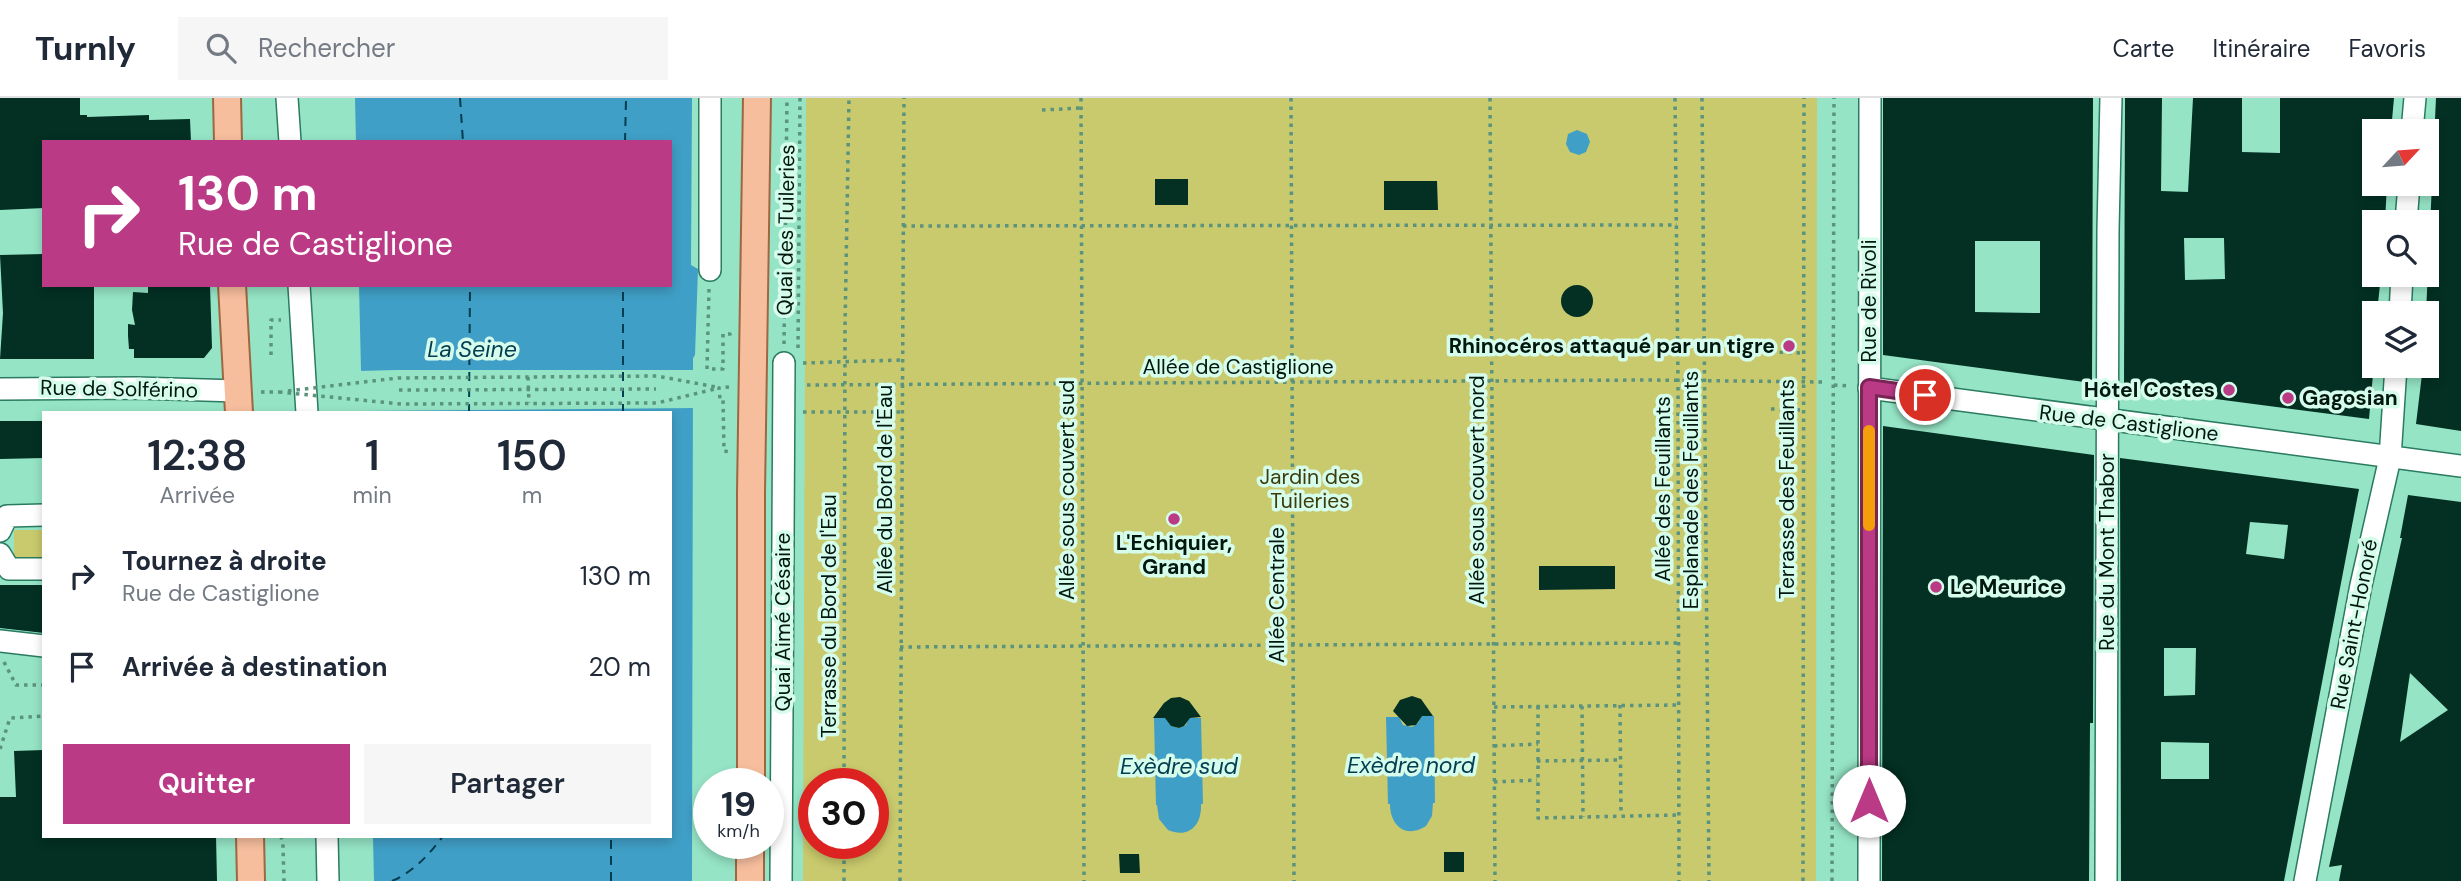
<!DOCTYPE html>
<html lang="fr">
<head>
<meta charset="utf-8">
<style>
	:root { --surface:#fff; --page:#f6f6f7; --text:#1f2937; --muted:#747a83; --line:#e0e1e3; --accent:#ba3a85 }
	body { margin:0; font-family:"DM Sans",sans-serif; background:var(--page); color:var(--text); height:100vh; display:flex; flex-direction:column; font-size:26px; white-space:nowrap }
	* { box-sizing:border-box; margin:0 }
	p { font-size:23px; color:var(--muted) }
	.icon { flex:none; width:38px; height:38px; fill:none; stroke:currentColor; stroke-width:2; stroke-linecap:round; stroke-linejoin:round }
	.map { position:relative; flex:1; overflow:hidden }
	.panel { position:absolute; left:42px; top:313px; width:630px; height:427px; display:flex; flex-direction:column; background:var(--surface); border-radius:0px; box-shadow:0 4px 10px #0003 }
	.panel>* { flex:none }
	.top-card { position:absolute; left:42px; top:42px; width:630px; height:147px; border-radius:0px; box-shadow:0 4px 10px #0003; background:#ba3a85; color:#fff; overflow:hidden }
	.needle { width:46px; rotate:64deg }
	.tools { position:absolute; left:2362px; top:21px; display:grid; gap:14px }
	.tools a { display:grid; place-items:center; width:77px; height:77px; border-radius:0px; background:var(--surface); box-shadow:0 4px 10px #0003; font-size:35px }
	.speed { position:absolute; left:693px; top:670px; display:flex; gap:14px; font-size:35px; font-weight:700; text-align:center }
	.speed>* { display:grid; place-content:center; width:91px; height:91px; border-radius:50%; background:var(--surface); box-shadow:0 4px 10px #0003; line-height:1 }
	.speed small { font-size:18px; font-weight:400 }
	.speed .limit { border:10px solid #d22; background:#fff; color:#111 }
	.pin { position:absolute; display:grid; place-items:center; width:60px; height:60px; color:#fff; margin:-30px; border:4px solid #fff; border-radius:50%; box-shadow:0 2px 7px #0007 }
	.me { position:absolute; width:77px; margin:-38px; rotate:0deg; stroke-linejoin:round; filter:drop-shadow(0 0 5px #0008) }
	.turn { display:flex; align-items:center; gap:24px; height:147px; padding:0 21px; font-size:32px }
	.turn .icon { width:91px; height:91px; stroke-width:2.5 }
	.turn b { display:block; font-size:49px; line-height:60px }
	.eta { display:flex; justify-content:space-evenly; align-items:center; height:119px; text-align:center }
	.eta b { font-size:42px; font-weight:600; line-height:49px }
	.action { display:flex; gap:14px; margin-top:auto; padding:14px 21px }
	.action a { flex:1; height:80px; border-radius:0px; background:var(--accent); color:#fff; font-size:28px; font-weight:600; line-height:80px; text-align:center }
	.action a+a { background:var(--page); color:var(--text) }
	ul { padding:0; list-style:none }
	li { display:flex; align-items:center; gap:21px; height:91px; padding:0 21px }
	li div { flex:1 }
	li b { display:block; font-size:26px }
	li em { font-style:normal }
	header { display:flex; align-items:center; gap:42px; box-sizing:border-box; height:98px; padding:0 35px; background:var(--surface); border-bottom:2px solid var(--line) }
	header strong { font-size:33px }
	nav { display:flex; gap:38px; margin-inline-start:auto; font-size:24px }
	.search { width:490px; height:63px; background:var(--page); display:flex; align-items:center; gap:18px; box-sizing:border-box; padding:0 24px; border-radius:0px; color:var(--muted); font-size:26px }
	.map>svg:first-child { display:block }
	.green { fill:#c9c96d; fill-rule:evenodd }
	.water { fill:#409fc6 }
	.pier { fill:#95e4c6 }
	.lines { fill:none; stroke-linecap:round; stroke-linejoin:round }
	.ferry { stroke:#023d51; stroke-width:2; stroke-dasharray:9 7; stroke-linecap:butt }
	.building { fill:#033023; fill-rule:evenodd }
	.minor-casing { stroke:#2a7b61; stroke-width:24 }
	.major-casing { stroke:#9d6742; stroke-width:30 }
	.path { stroke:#5a937e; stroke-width:3.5; stroke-dasharray:3.5 5; stroke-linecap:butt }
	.minor { stroke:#fff; stroke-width:21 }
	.major { stroke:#f7be9e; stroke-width:26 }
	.path-bridge { stroke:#5a937e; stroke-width:3.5; stroke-dasharray:3.5 5; stroke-linecap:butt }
	.route-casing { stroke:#792656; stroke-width:18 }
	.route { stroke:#ba3a85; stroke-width:12 }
	.slow { stroke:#f59e0b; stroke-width:12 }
	.poi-dot { fill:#ba3a85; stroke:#d6fcec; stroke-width:2.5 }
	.labels { text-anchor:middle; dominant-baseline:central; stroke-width:7; stroke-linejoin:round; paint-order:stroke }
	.street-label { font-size:21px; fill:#01170f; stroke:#d6fcec }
	.poi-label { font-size:21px; font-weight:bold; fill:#01170f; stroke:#d6fcec; text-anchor:end }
	.park-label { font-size:21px; fill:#3b3b0c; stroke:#d6fcec }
	.water-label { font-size:23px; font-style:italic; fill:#023d51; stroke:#d6fcec }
</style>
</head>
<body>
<header>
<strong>Turnly</strong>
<div class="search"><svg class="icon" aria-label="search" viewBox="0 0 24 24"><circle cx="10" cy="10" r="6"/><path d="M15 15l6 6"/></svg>Rechercher</div>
<nav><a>Carte</a><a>Itinéraire</a><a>Favoris</a></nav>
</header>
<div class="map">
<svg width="2461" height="783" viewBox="0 0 2461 783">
	<rect width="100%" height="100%" fill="#95e4c6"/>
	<g class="green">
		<path d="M806 0H1817L1816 783H803ZM814 686H873V746H814Z"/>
		<path d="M14 432H44V459L14 460Z"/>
	</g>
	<g class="water">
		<path d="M355 0H692L691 167 698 171 695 257 693 260 692 783H374L373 739 670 738V315H362L359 187H670V44H356Z"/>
		<path d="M1577 32 1587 36 1590 44 1586 54 1579 57 1570 54 1566 46 1568 36Z"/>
		<path d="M1421 618H1434L1435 705H1433L1432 718 1426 728C1406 741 1390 728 1390 706H1388L1386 619H1399L1403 627 1412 629 1418 625Z"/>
		<path d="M1154 620H1167L1171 628 1179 630 1186 627 1188 620H1201L1203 706H1201C1202 727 1189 741 1168 732L1159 721 1157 707H1156Z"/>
	</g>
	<path class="pier" d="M397 272H696V310L359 313 358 273Z"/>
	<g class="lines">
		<g class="ferry">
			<path d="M460 0 463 44"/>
			<path d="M625 44 626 0"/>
			<path d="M469 315 470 187"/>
			<path d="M623 315V187"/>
			<path d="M392 783C413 774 429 757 443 738"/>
			<path d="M611 783V738"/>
		</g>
	</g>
	<g class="building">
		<path d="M0 0H80V17H87V19L149 17V22L190 21 191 44H44V110L0 112Z"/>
		<path d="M1883 0H2093L2092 285 1883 257ZM1975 143H2040V215L1975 214Z"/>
		<path d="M2125 0H2162L2161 93 2188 94 2193 0H2242V54L2280 55V0H2394L2391 33H2375V86H2387L2385 124H2375V177H2381L2377 215H2375V254L2369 321 2124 289ZM2184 140H2224L2225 181 2185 182Z"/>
		<path d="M2436 0H2461V333L2416 326 2423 268H2427L2426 215Z"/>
		<rect x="1155" y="81" width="33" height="26"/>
		<path d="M1384 83H1437L1438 112H1384Z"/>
		<path d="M44 156V187H94V261H0L3 215 0 157Z"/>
		<circle cx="1577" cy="203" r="16"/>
		<path d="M148 187H210L212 250 204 260H134V251H129L128 238V226L135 227 132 212 133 194 148 195Z"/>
		<path d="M0 323H44V360L0 361Z"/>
		<path d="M1883 328 2094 357 2093 625H2090L2089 783H1882Z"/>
		<path d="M2120 360 2359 391 2284 783H2121ZM2250 424 2288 427 2284 461 2246 456ZM2164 550H2196L2195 597 2164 598ZM2161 644 2209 645V681H2161Z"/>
		<path d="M2408 397 2461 404V783H2339L2342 767 2329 769 2402 440H2400ZM2410 575 2448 612 2400 644Z"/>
		<path d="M1539 468H1615V491L1539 492Z"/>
		<path d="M0 487H44V535L0 530Z"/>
		<path d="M1412 598 1421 601 1433 618H1422L1416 627 1407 628 1393 613 1400 602Z"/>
		<path d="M1180 599 1189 603 1201 619 1190 620 1184 628 1179 630 1171 628 1165 620H1153L1164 605 1171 600Z"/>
		<path d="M44 652V738H216L217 783H0V699H16L14 653Z"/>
		<rect x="1444" y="754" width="20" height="20"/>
		<path d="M1119 756H1139L1140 775H1120Z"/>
	</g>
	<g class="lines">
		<defs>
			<g id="minor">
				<path d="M287 0 290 44"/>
				<path d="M2412 33 2415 0"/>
				<path d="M2406 124 2409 86"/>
				<path d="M710 172V0"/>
				<path d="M299 187 307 315"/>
				<path d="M2400 215 2402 177"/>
				<path d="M1869 290 2461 368"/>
				<path d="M0 291 136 290 238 293"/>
				<path d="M0 433 7 418 44 417"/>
				<path d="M0 456 9 471H44"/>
				<path d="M0 543 44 548"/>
				<path d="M327 738 328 783"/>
				<path d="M781 783 784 265"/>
				<path d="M1869 783 1870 0"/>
				<path d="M2106 783 2108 132 2111 0"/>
				<path d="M2305 783 2361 487 2390 360 2396 268"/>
			</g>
			<g id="major">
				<path d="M227 0 228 44"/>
				<path d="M232 187 239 315"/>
				<path d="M751 686V395L757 0"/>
				<path d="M250 738 251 783"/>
				<path d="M750 783V746"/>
			</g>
		</defs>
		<use href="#minor" class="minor-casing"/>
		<use href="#major" class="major-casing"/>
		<g class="path">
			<path d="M1081 0 1084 783"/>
			<path d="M1291 0 1294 783"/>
			<path d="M1490 0 1495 783"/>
			<path d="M1675 0 1678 283 1679 783"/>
			<path d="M1702 0 1709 783"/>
			<path d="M1042 12 1081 10"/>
			<path d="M903 128 1677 127"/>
			<path d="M709 191 707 271H723V236H730V239"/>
			<path d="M784 246 787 0"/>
			<path d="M798 250 800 0"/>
			<path d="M1771 254 1803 255"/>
			<path d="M271 257V222H281"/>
			<path d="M803 265 902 262"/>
			<path d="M528 279 529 305"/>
			<path d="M807 287 1646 282 1824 284"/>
			<path d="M1834 287 1849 288"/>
			<path d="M729 289 719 290 720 301H723L724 353 730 354"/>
			<path d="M399 292 656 291"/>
			<path d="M261 294H279"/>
			<path d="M1771 311 1803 312"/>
			<path d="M803 314H902"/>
			<path d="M900 549 1678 545"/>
			<path d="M4 564 16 587H44"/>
			<path d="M1620 607 1621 717"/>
			<path d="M1538 608V720L1679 717"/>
			<path d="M1582 608 1583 719"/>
			<path d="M1494 609 1679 607"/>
			<path d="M1494 648 1538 646"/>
			<path d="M0 651 10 620 44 618"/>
			<path d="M1537 663 1621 662"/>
			<path d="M1494 684 1537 682"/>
			<path d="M844 686 845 230 849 0"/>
			<path d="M281 738 283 748 284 783"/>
			<path d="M844 783V746"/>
			<path d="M900 783 904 0"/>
			<path d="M1803 783 1804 0"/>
			<path d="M1832 783 1834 0"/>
		</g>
		<use href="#minor" class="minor"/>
		<use href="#major" class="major"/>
		<g class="path-bridge">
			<path d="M288 293 398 280 657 278 716 289"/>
			<path d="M279 294 401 306 657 305 719 290"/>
		</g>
	</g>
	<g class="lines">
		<defs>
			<path id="route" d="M1869 703V289L1925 297"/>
		</defs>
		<use href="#route" class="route-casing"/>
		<use href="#route" class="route"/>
		<path class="slow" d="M1869 333V427"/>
	</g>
	<g class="poi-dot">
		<circle cx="1789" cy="248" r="7"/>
		<circle cx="2229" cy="292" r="7"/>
		<circle cx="2288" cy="300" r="7"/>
		<circle cx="1174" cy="421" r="7"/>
		<circle cx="1936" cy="489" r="7"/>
	</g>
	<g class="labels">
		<g class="street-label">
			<text transform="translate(786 132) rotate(-89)">Quai des Tuileries</text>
			<text transform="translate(1869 203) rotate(-90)">Rue de Rivoli</text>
			<text x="1238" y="269">Allée de Castiglione</text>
			<text transform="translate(119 291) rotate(1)">Rue de Solférino</text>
			<text transform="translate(2129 325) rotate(7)">Rue de Castiglione</text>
			<text transform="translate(885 391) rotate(-90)">Allée du Bord de l'Eau</text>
			<text transform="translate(1663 391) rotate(-90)">Allée des Feuillants</text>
			<text transform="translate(1787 391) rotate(-90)">Terrasse des Feuillants</text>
			<text transform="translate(1067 392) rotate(-90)">Allée sous couvert sud</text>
			<text transform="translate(1477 392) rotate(-90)">Allée sous couvert nord</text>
			<text transform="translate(1691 392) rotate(-90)">Esplanade des Feuillants</text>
			<text transform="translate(2107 454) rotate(-90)">Rue du Mont Thabor</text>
			<text transform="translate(1277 497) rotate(-90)">Allée Centrale</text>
			<text transform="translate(829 518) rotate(-90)">Terrasse du Bord de l'Eau</text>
			<text transform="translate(783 524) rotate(-90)">Quai Aimé Césaire</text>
			<text transform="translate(2354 526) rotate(-79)">Rue Saint-Honoré</text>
		</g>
		<g class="poi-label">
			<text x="1775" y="248">Rhinocéros attaqué par un tigre</text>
			<text x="2215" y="292">Hôtel Costes</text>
			<text x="2302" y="300" text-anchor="start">Gagosian</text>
			<text x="1174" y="445" text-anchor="middle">L'Echiquier,<tspan x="1174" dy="24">Grand</tspan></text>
			<text x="1950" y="489" text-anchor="start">Le Meurice</text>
		</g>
		<g class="park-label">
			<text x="1310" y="379">Jardin des<tspan x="1310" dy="24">Tuileries</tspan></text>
		</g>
		<g class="water-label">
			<text x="472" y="251">La Seine</text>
			<text x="1411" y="667">Exèdre nord</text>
			<text x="1179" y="668">Exèdre sud</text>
		</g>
	</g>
</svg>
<div class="tools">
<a><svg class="needle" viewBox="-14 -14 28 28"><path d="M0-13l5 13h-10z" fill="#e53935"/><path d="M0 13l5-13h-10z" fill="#747a83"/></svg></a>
<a><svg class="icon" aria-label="search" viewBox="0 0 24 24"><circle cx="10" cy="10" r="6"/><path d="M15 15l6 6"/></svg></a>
<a><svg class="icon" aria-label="layers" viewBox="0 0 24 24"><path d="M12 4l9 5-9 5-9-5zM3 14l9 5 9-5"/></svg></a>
</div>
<div class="speed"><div>19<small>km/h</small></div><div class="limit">30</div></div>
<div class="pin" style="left:1925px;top:297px;background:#d93025"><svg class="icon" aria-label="arrive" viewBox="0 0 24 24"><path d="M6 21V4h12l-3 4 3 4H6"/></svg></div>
<svg class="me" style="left:1869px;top:703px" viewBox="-20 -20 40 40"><circle r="19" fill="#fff"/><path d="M0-13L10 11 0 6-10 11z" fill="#ba3a85"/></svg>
<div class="top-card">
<div class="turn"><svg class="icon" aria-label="right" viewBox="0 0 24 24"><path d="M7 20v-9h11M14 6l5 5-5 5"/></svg><div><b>130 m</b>Rue de Castiglione</div></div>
</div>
<section class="panel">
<div class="eta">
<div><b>12:38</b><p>Arrivée</p></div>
<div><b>1</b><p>min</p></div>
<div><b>150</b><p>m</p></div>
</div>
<ul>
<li><svg class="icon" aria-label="right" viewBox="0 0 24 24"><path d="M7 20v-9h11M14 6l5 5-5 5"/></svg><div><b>Tournez à droite</b><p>Rue de Castiglione</p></div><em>130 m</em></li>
<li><svg class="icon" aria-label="arrive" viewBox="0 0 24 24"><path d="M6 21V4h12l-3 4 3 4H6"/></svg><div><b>Arrivée à destination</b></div><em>20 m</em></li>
</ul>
<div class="action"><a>Quitter</a><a>Partager</a></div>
</section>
</div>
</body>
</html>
